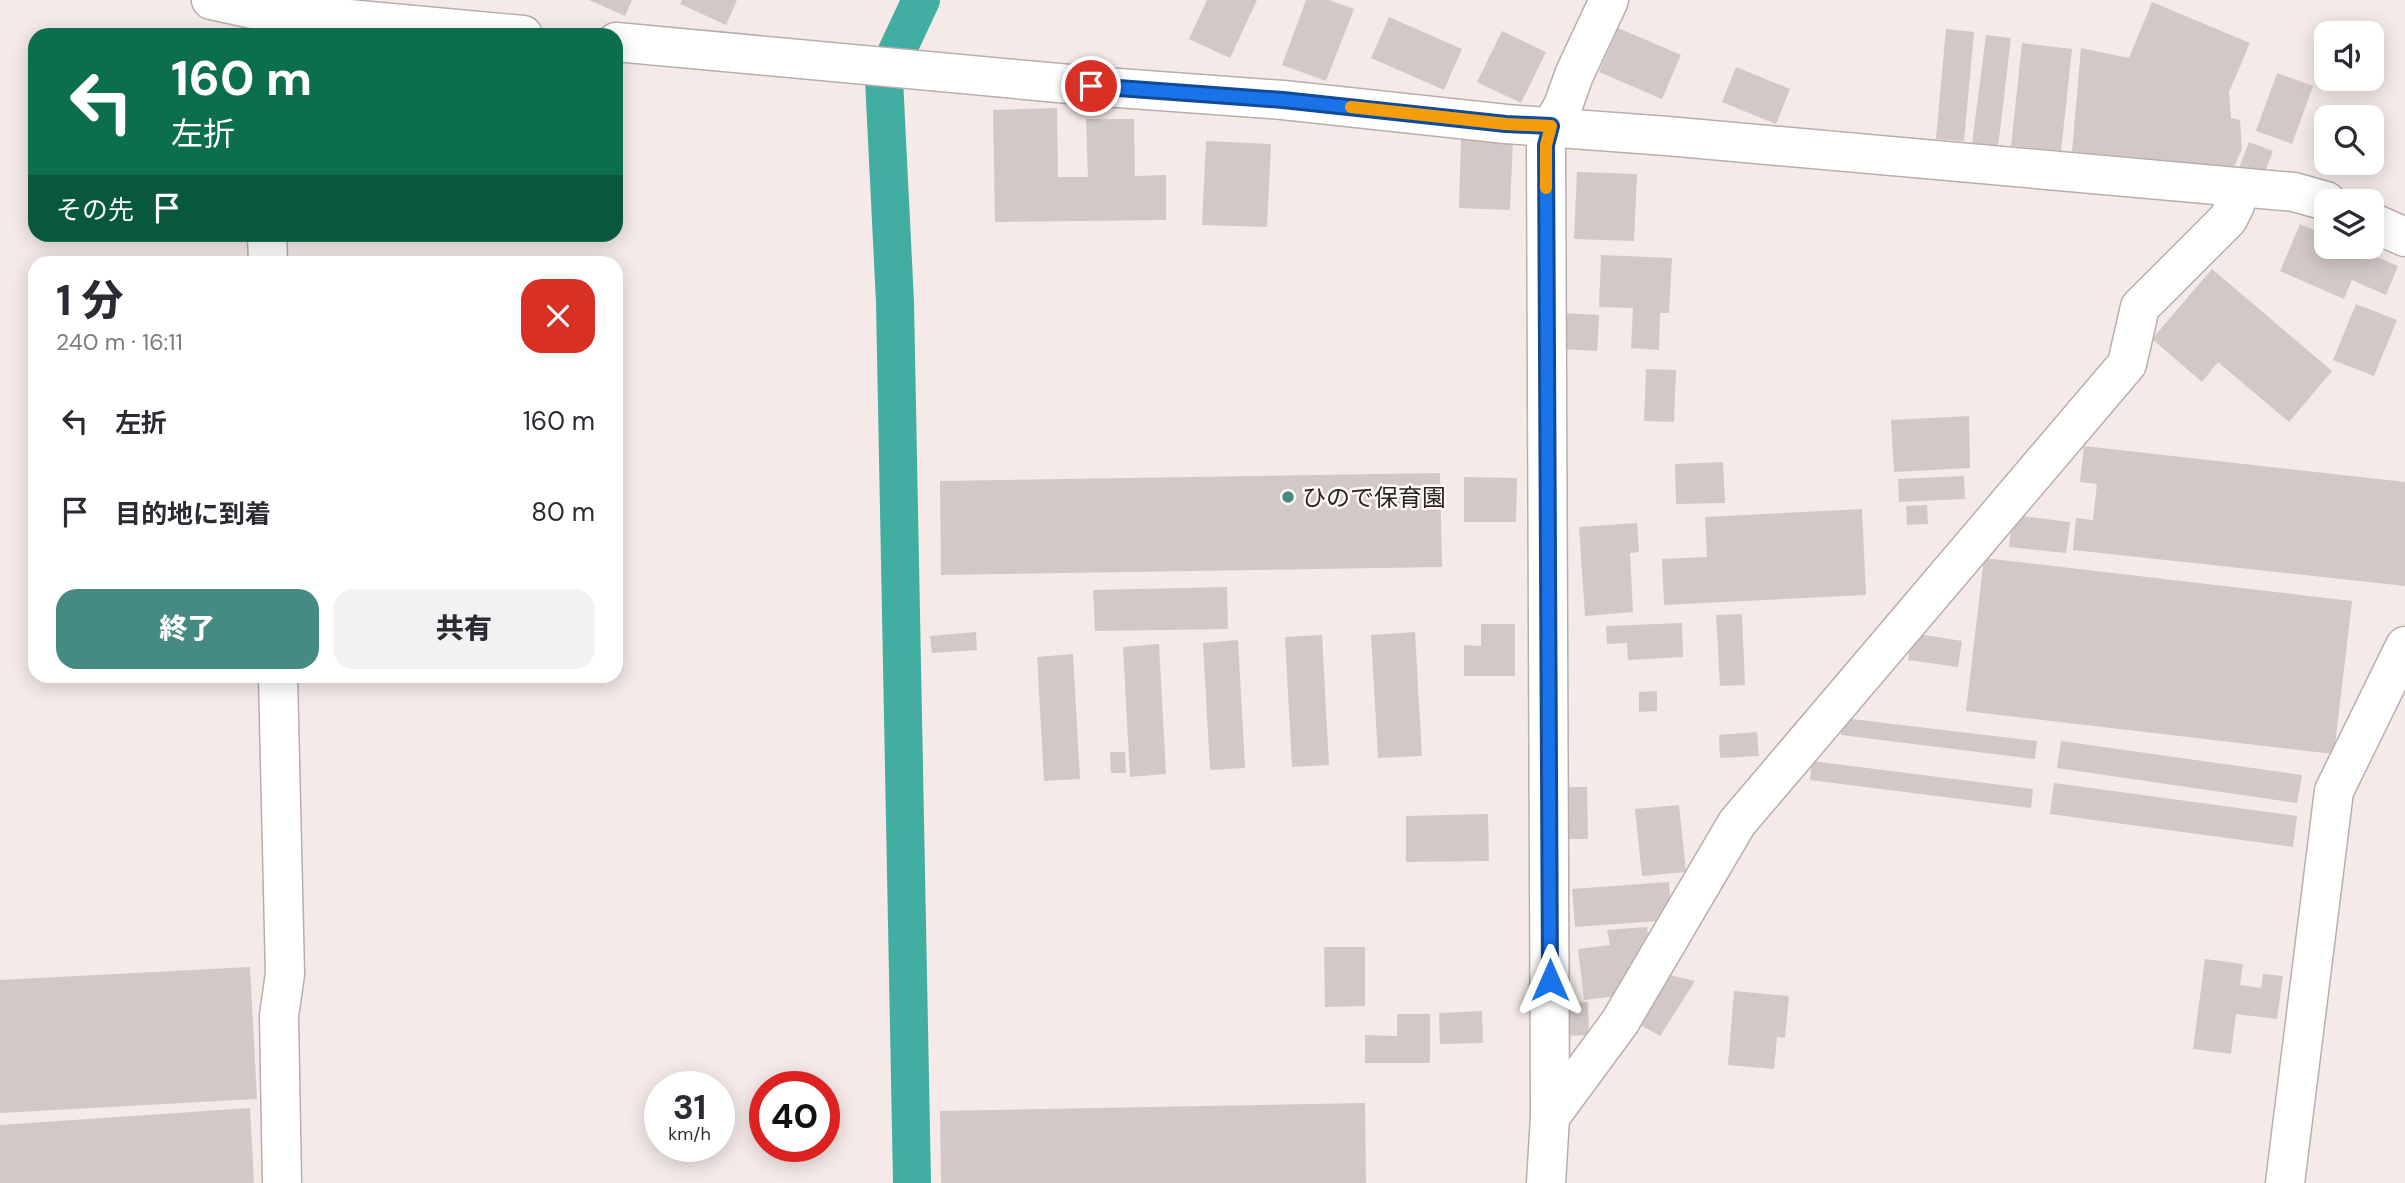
<!DOCTYPE html>
<html lang="ja">
<head>
<meta charset="utf-8">
<style>
	:root { --surface:#fff; --page:#f2f2f3; --text:#2b2b33; --muted:#7c7c81; --accent:#468b82 }
	body { margin:0; font-family:"DM Sans","Noto Sans JP",sans-serif; background:var(--page); color:var(--text); height:100vh; display:flex; flex-direction:column; font-size:26px; white-space:nowrap }
	* { box-sizing:border-box; margin:0 }
	p { font-size:23px; color:var(--muted) }
	.icon { flex:none; width:38px; height:38px; fill:none; stroke:currentColor; stroke-width:2; stroke-linecap:round; stroke-linejoin:round }
	.map { position:relative; flex:1; overflow:hidden }
	.details { position:absolute; left:28px; top:256px; width:595px; height:427px; display:flex; flex-direction:column; background:var(--surface); border-radius:21px; box-shadow:0 4px 18px #0003 }
	.details>* { flex:none }
	.guide { position:absolute; left:28px; top:28px; width:595px; height:214px; border-radius:21px; box-shadow:0 4px 18px #0003; background:#0b6e4f; color:#fff; overflow:hidden }
	.fabs { position:absolute; left:2314px; top:21px; display:grid; gap:14px }
	.fabs a { display:grid; place-items:center; width:70px; height:70px; border-radius:14px; background:var(--surface); box-shadow:0 4px 18px #0003; font-size:35px }
	.speed { position:absolute; left:644px; top:1071px; display:flex; gap:14px; font-size:35px; font-weight:700; text-align:center }
	.speed>* { display:grid; place-content:center; width:91px; height:91px; border-radius:50%; background:var(--surface); box-shadow:0 4px 18px #0003; line-height:1 }
	.speed small { font-size:18px; font-weight:400 }
	.speed .limit { border:10px solid #d22; background:#fff; color:#111 }
	.pin { position:absolute; display:grid; place-items:center; width:60px; height:60px; color:#fff; margin:-30px; border:4px solid #fff; border-radius:50%; box-shadow:0 2px 7px #0007 }
	.me { position:absolute; width:77px; margin:-38px; rotate:0deg; stroke-linejoin:round; filter:drop-shadow(0 0 5px #0008) }
	.turn { display:flex; align-items:center; gap:24px; height:147px; padding:0 28px; font-size:32px }
	.turn .icon { width:91px; height:91px; stroke-width:2.5 }
	.turn b { display:block; font-size:49px; line-height:60px }
	.then { display:flex; align-items:center; height:66px; padding:0 28px; background:#0003; gap:14px; font-size:26px }
	.round { display:grid; place-items:center; flex:none; width:74px; height:74px; border-radius:21px; background:var(--page) }
	.summary { display:flex; align-items:center; justify-content:space-between; height:119px; padding:0 28px }
	h1 { font-size:42px; font-weight:800; line-height:52px }
	.cta { display:flex; gap:14px; margin-top:auto; padding:14px 28px }
	.cta a { flex:1; height:80px; border-radius:21px; background:var(--accent); color:#fff; font-size:28px; font-weight:800; line-height:80px; text-align:center }
	.cta a+a { background:var(--page); color:var(--text) }
	ul { padding:0; list-style:none }
	li { display:flex; align-items:center; gap:21px; height:91px; padding:0 28px }
	li div { flex:1 }
	li b { display:block; font-size:26px }
	li em { font-style:normal }
	.map>svg:first-child { display:block }
	.lines { fill:none; stroke-linecap:round; stroke-linejoin:round }
	.canal { stroke:#42aea1; stroke-width:38 }
	.building { fill:#d3c8c5 }
	.street-casing { stroke:#b8aeab; stroke-width:41 }
	.secondary-casing { stroke:#b8aeab; stroke-width:41 }
	.street { stroke:#fff; stroke-width:38 }
	.secondary { stroke:#fff; stroke-width:38 }
	.route-casing { stroke:#114b97; stroke-width:18 }
	.route { stroke:#1a73e8; stroke-width:12 }
	.slow { stroke:#f59e0b; stroke-width:12 }
	.poi-dot { fill:#468b82; stroke:#fff8f7; stroke-width:2.5 }
	.labels { text-anchor:middle; dominant-baseline:central; stroke-width:5; stroke-linejoin:round; paint-order:stroke }
	.poi-label { font-size:24px; fill:#282423; stroke:#fff8f7; text-anchor:start }
</style>
</head>
<body>
<div class="map">
<svg width="2405" height="1183" viewBox="0 0 2405 1183">
	<rect width="100%" height="100%" fill="#f5eae7"/>
	<g class="lines">
		<path class="canal" d="M912 1183 895 302 884 79 921 0"/>
	</g>
	<g class="building">
		<path d="M589 0H632L625 16Z"/>
		<path d="M682 0H737L726 25 680 4Z"/>
		<path d="M1207 0H1257L1230 58 1189 39Z"/>
		<path d="M1306 0H1329L1354 9 1326 81 1282 65Z"/>
		<path d="M2152 2 2250 43 2229 92 2231 118 2240 120 2242 149 2234 167 2072 152 2081 48 2129 58Z"/>
		<path d="M1389 17 1462 49 1444 90 1371 58Z"/>
		<path d="M1618 28 1681 55 1662 99 1599 72Z"/>
		<path d="M1946 29 1974 32 1964 141 1936 139Z"/>
		<path d="M1502 31 1546 52 1521 103 1477 82Z"/>
		<path d="M1986 35 2011 38 1998 147 1972 144Z"/>
		<path d="M2022 43 2072 49 2061 151 2011 146Z"/>
		<path d="M1736 67 1790 89 1776 124 1722 102Z"/>
		<path d="M2277 73 2313 86 2292 144 2256 131Z"/>
		<path d="M1057 108 1058 177H1088L1086 119H1134L1135 176 1166 175V220L995 222 993 110Z"/>
		<path d="M1461 138 1513 139 1510 210 1459 208Z"/>
		<path d="M1206 141 1271 144 1267 227 1202 225Z"/>
		<path d="M2249 142 2273 151 2263 177 2239 168Z"/>
		<path d="M1577 172 1637 174 1634 241 1574 239Z"/>
		<path d="M2300 224 2326 235V247H2354L2398 266 2386 295 2352 280 2344 299 2280 271Z"/>
		<path d="M1601 255 1672 258 1669 313H1660L1659 350 1631 348 1633 308 1599 307Z"/>
		<path d="M2212 269 2332 371 2289 422 2218 362 2202 382 2152 339Z"/>
		<path d="M2356 304 2397 320 2374 376 2333 360Z"/>
		<path d="M1561 313 1599 315 1597 351 1559 349Z"/>
		<path d="M1646 369 1676 370 1674 422 1644 421Z"/>
		<path d="M1969 416 1970 468 1894 472 1891 420Z"/>
		<path d="M2084 446 2405 482V586L2073 550 2076 518 2093 520 2097 484 2080 482Z"/>
		<path d="M1723 462 1725 503 1676 504 1675 464Z"/>
		<path d="M1440 473 1442 567 941 575 940 481Z"/>
		<path d="M1964 476 1965 499 1899 502 1898 479Z"/>
		<path d="M1464 477 1517 478 1516 522H1464Z"/>
		<path d="M1927 505 1928 524 1907 525 1906 506Z"/>
		<path d="M1862 509 1866 595 1664 605 1662 559 1707 557 1705 517Z"/>
		<path d="M2013 515 2070 522 2066 553 2009 547Z"/>
		<path d="M1637 523 1639 552 1630 553 1633 612 1585 616 1579 527Z"/>
		<path d="M1984 558 2352 601 2334 754 1966 711Z"/>
		<path d="M1227 587 1228 629 1095 631 1093 590Z"/>
		<path d="M1742 614 1745 685 1720 686 1716 615Z"/>
		<path d="M1682 623 1683 657 1628 660 1627 643 1607 644 1606 626Z"/>
		<path d="M1481 624H1515V676H1464V645L1481 646Z"/>
		<path d="M976 632 977 650 932 653 930 636Z"/>
		<path d="M1415 632 1422 756 1378 758 1371 635Z"/>
		<path d="M1912 633 1962 641 1958 667 1908 660Z"/>
		<path d="M1322 635 1329 765 1292 767 1285 637Z"/>
		<path d="M1238 640 1245 768 1210 770 1203 643Z"/>
		<path d="M1159 644 1166 774 1130 777 1123 647Z"/>
		<path d="M1073 654 1080 779 1044 781 1037 657Z"/>
		<path d="M1657 691V711L1639 712V692Z"/>
		<path d="M1843 718 2037 741 2035 759 1841 735Z"/>
		<path d="M1757 732 1759 756 1720 758 1719 735Z"/>
		<path d="M2061 741 2302 775 2297 803 2057 768Z"/>
		<path d="M1110 752H1125L1126 773H1111Z"/>
		<path d="M1812 761 2033 789 2031 808 1810 780Z"/>
		<path d="M2054 783 2297 816 2293 847 2050 814Z"/>
		<path d="M1558 787H1587L1588 839H1558Z"/>
		<path d="M1679 805 1686 872 1642 876 1635 809Z"/>
		<path d="M1488 814 1489 861 1406 862V816Z"/>
		<path d="M1669 882 1672 920 1575 927 1572 889Z"/>
		<path d="M1647 927 1651 964 1626 995 1584 1000 1578 949 1610 945 1607 930Z"/>
		<path d="M1324 947H1365V1006L1325 1007Z"/>
		<path d="M2205 959 2243 964 2240 985 2261 988 2263 974 2283 976 2277 1019 2236 1014 2231 1054 2193 1049Z"/>
		<path d="M250 967 257 1099 0 1113V980Z"/>
		<path d="M1661 973 1695 981 1660 1036 1632 1020Z"/>
		<path d="M1734 991 1789 996 1785 1038 1777 1037 1774 1069 1728 1065Z"/>
		<path d="M1588 1002 1589 1035 1563 1036 1562 1003Z"/>
		<path d="M1482 1011 1483 1043 1440 1044 1439 1013Z"/>
		<path d="M1397 1014H1430V1063H1365V1035L1397 1036Z"/>
		<path d="M1365 1103 1366 1183H941L940 1111Z"/>
		<path d="M250 1108 254 1183H0V1125Z"/>
	</g>
	<g class="lines">
		<defs>
			<g id="street">
				<path d="M211 0 262 11 523 35"/>
				<path d="M616 42 1091 86 1283 100 1506 124 1667 136 2294 192 2326 201"/>
				<path d="M1551 126 1563 106 1574 75 1609 0"/>
				<path d="M2371 222 2405 237"/>
				<path d="M267 234 268 262"/>
				<path d="M278 676 285 974 279 1016 282 1183"/>
				<path d="M1550 1117 1620 1022 1737 823 2127 364 2140 307 2228 219 2235 205 2239 188"/>
				<path d="M2285 1183 2334 791 2405 646"/>
			</g>
			<path id="secondary" d="M1546 1183 1550 1117 1546 145 1551 126"/>
		</defs>
		<use href="#street" class="street-casing"/>
		<use href="#secondary" class="secondary-casing"/>
		<use href="#street" class="street"/>
		<use href="#secondary" class="secondary"/>
	</g>
	<g class="lines">
		<defs>
			<path id="route" d="M1091 86 1283 100 1506 124 1551 126 1546 145 1550 980"/>
		</defs>
		<use href="#route" class="route-casing"/>
		<use href="#route" class="route"/>
		<path class="slow" d="M1351 107 1506 124 1551 126 1546 145V188"/>
	</g>
	<circle class="poi-dot" cx="1288" cy="497" r="7"/>
	<g class="labels">
		<g class="poi-label">
			<text x="1302" y="497">ひので保育園</text>
		</g>
	</g>
</svg>
<div class="fabs">
<a><svg class="icon" aria-label="sound" viewBox="0 0 24 24"><path d="M4 9h4l5-4v14l-5-4H4zM17 9q2 3 0 6"/></svg></a>
<a><svg class="icon" aria-label="search" viewBox="0 0 24 24"><circle cx="10" cy="10" r="6"/><path d="M15 15l6 6"/></svg></a>
<a><svg class="icon" aria-label="layers" viewBox="0 0 24 24"><path d="M12 4l9 5-9 5-9-5zM3 14l9 5 9-5"/></svg></a>
</div>
<div class="speed"><div>31<small>km/h</small></div><div class="limit">40</div></div>
<div class="pin" style="left:1091px;top:86px;background:#d93025"><svg class="icon" aria-label="arrive" viewBox="0 0 24 24"><path d="M6 21V4h12l-3 4 3 4H6"/></svg></div>
<svg class="me" style="left:1550px;top:980px" viewBox="-20 -20 40 40"><path d="M0-17L14 15 0 8-14 15z" fill="#1a73e8" stroke="#fff" stroke-width="4"/></svg>
<div class="guide">
<div class="turn"><svg class="icon" aria-label="left" viewBox="0 0 24 24"><path d="M17 20v-9H6M10 6l-5 5 5 5"/></svg><div><b>160 m</b>左折</div></div>
<div class="then">その先<svg class="icon" aria-label="arrive" viewBox="0 0 24 24"><path d="M6 21V4h12l-3 4 3 4H6"/></svg></div>
</div>
<section class="details">
<div class="summary"><div><h1>1 分</h1><p>240 m · 16:11</p></div><a class="round" style="background:#d93025;color:#fff"><svg class="icon" aria-label="close" viewBox="0 0 24 24"><path d="M6 6l12 12M18 6L6 18"/></svg></a></div>
<ul>
<li><svg class="icon" aria-label="left" viewBox="0 0 24 24"><path d="M17 20v-9H6M10 6l-5 5 5 5"/></svg><div><b>左折</b></div><em>160 m</em></li>
<li><svg class="icon" aria-label="arrive" viewBox="0 0 24 24"><path d="M6 21V4h12l-3 4 3 4H6"/></svg><div><b>目的地に到着</b></div><em>80 m</em></li>
</ul>
<div class="cta"><a>終了</a><a>共有</a></div>
</section>
</div>
</body>
</html>
